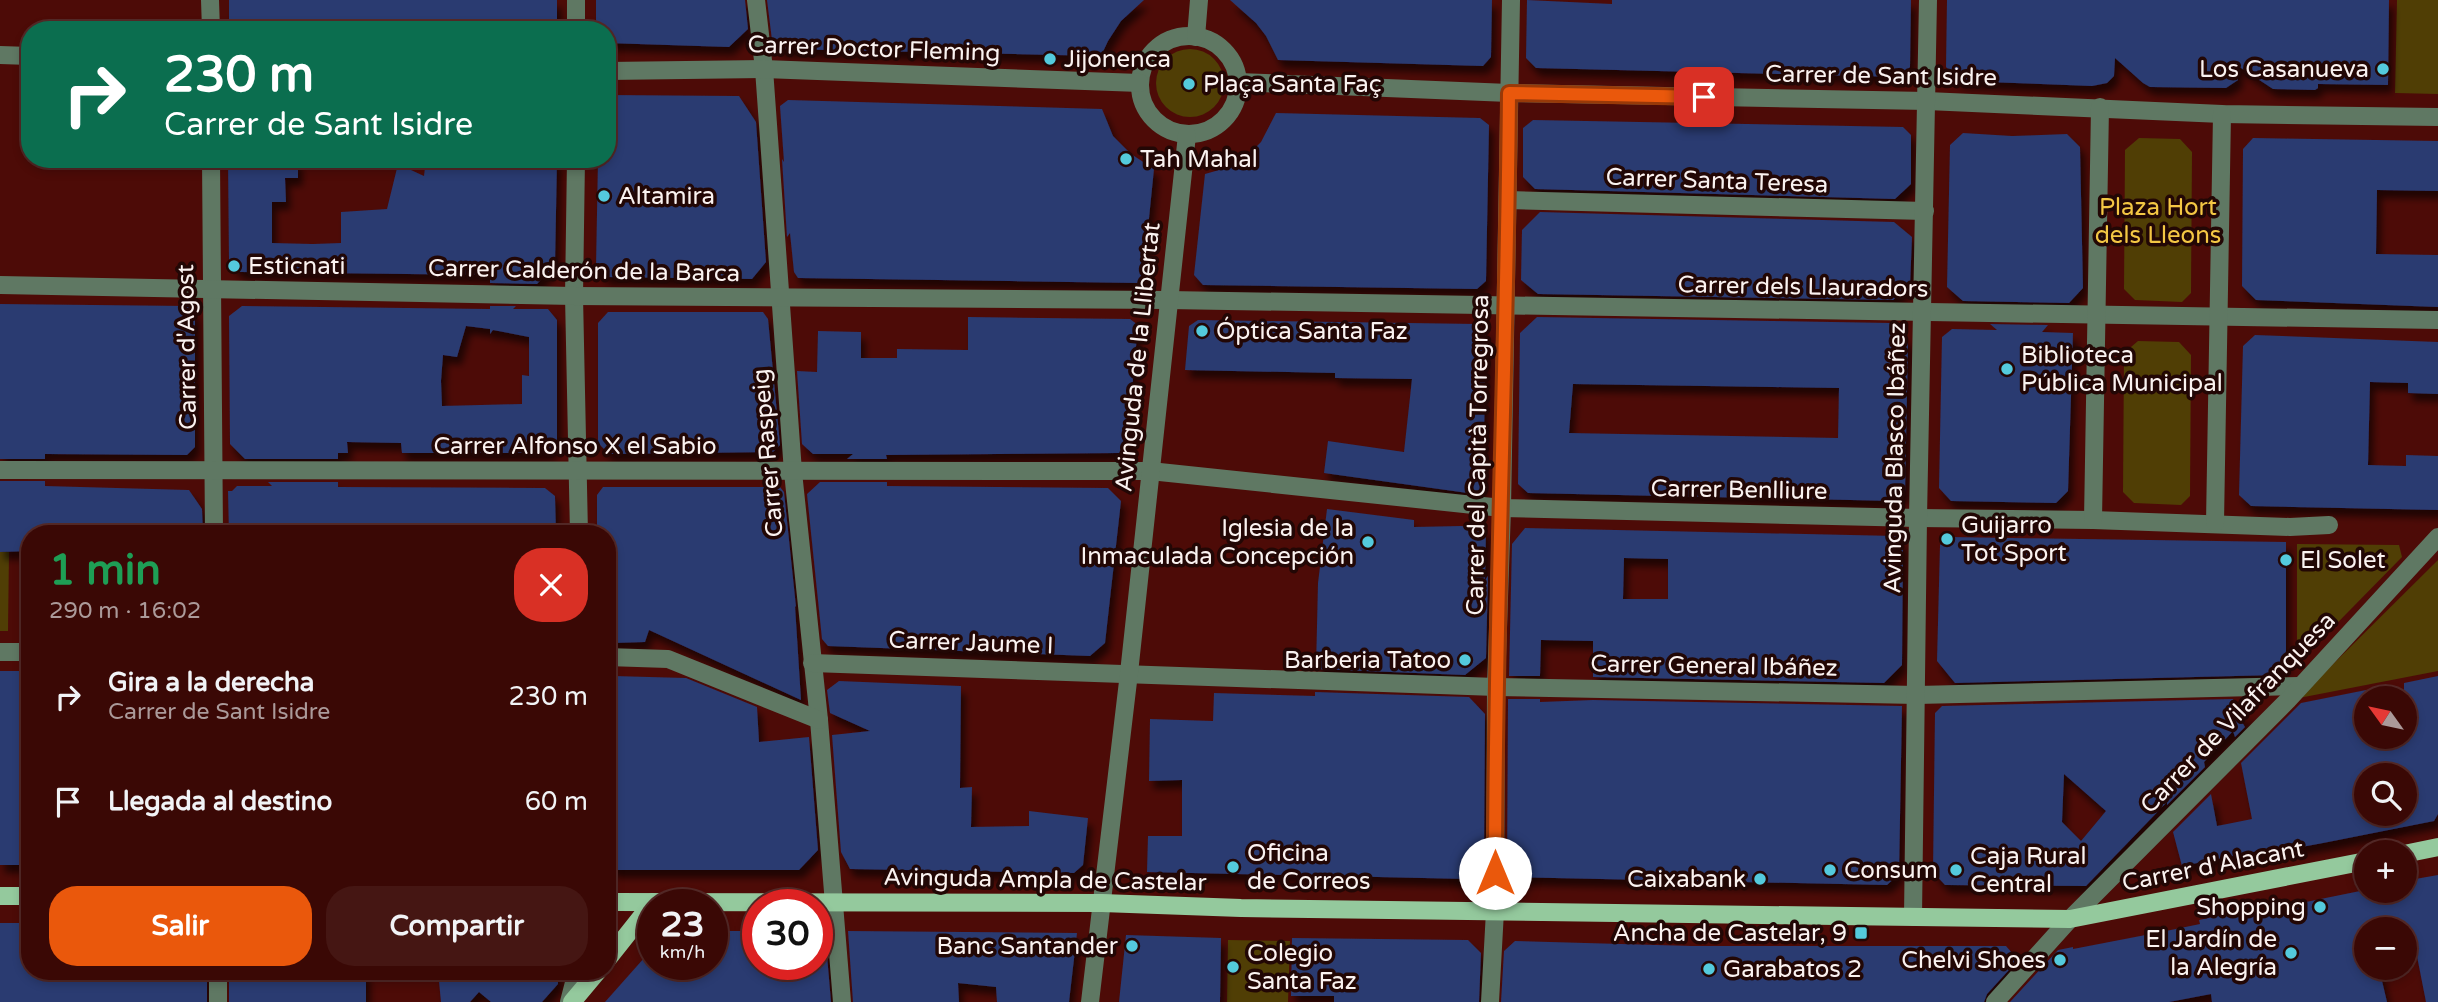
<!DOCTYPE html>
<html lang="es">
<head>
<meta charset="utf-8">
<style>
	:root { --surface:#3a0805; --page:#451613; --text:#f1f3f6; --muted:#ab9a9a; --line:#542927; --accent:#ea580c }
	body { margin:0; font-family:"Varela Round",sans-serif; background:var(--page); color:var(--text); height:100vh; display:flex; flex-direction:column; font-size:26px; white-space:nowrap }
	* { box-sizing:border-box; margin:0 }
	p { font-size:23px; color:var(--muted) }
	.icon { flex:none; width:38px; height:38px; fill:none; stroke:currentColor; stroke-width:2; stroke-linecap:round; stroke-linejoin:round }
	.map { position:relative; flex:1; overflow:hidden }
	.drawer { position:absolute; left:21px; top:525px; width:595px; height:455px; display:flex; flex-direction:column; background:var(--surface); border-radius:28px; box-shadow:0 4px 10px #0003,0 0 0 2px var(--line) }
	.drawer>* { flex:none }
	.guide { position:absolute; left:21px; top:21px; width:595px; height:147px; border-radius:28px; box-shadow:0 4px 10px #0003,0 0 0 2px var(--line); background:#0b6e4f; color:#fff; overflow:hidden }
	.needle { width:46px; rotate:303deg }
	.controls { position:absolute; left:2354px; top:686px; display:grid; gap:14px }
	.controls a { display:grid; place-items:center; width:63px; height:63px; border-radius:50%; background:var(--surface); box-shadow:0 4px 10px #0003,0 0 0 2px var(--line); font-size:35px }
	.speed { position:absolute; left:637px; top:889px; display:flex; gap:14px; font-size:35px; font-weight:700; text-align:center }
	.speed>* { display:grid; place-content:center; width:91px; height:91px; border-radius:50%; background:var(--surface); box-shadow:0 4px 10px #0003,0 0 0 2px var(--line); line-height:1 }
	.speed small { font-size:18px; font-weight:400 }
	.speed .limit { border:10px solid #d22; background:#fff; color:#111 }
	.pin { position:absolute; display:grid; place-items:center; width:60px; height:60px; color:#fff; margin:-30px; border-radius:14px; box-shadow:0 4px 10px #0006 }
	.me { position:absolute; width:77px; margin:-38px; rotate:0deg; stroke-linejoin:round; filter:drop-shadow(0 0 5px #0008) }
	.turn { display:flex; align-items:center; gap:24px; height:147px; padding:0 28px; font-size:32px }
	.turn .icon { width:91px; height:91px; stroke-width:2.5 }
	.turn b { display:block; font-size:49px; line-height:60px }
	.round { display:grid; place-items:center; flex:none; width:74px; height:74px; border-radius:28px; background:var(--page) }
	.headline { display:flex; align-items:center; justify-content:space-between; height:119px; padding:0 28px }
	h1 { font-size:42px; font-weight:700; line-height:52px; color:#1e9e55 }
	.button { display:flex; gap:14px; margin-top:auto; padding:14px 28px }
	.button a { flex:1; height:80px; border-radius:28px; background:var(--accent); color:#fff; font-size:28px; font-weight:700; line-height:80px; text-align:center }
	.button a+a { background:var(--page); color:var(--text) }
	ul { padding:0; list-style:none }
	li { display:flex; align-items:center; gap:21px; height:105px; padding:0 28px }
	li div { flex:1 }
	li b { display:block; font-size:26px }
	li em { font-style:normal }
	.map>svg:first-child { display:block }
	.green { fill:#503e05 }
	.building { fill:#2a3a71; fill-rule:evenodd; filter:url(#shadow) }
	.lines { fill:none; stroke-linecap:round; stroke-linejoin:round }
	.minor { stroke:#5f7863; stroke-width:18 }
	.major { stroke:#94c99d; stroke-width:18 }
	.route-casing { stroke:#983908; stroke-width:18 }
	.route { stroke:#ea580c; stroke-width:12 }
	.poi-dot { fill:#54cadc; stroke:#220705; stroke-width:2.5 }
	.labels { text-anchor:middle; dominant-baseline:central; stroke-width:7; stroke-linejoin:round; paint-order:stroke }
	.street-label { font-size:24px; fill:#faf2f0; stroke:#220705 }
	.poi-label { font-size:24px; fill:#faf2f0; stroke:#220705; text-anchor:start }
	.park-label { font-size:24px; fill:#f4c744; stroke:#220705 }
</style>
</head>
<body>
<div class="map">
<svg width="2438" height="1002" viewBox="0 0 2438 1002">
	<defs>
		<filter id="shadow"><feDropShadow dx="4.5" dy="8" stdDeviation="3.5" flood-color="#0009"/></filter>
	</defs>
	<rect width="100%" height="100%" fill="#4d0b07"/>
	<g class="green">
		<path d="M2397 0H2438V94L2395 93Z"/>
		<circle cx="1190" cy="83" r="34"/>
		<path d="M2139 138 2180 139 2192 152 2191 293 2182 302 2135 300 2124 289 2125 150Z"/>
		<path d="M2138 341 2179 342 2191 355 2190 496 2181 505 2134 503 2123 492 2124 353Z"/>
		<path d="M2297 544 2399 545 2402 557 2297 664Z"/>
		<path d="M0 552H9L8 631H0Z"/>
		<path d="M2438 560V671L2299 698 2309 688Z"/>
		<path d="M1228 940 1290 941 1288 1002H1227Z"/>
	</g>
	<g class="building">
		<path d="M229 0H557V30H235L229 24Z"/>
		<path d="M596 0H745L748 29 729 47 607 43V30H596Z"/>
		<path d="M767 0H1144L1121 21 1108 41 1101 56 780 49 772 40Z"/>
		<path d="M1230 0H1492L1491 57 1483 66 1278 60 1266 36 1256 23Z"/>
		<path d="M1527 0 1612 4V0H1911L1910 67 1900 77 1536 68 1526 58Z"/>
		<path d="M1947 0H2389L2388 85 2318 84V88L2315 90 2273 89 2238 66V80L2226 88 2150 87 2143 83 2115 58 2114 76 2107 83 2092 86 1959 81 1946 67Z"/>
		<path d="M607 95 739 96 756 122 766 262 752 279 606 277 596 267 598 159H607Z"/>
		<path d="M788 100 1102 109 1113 136 1131 154 1154 169 1143 277 1139 283 798 278 794 272 790 233 787 237 782 159 784 162 780 106Z"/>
		<path d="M1276 113 1480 118 1489 125 1486 281 1477 289 1203 285 1194 275 1205 174 1226 168 1246 157 1261 142Z"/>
		<path d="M1533 120 1903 127 1911 135V184L1895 199 1535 189 1523 177V128Z"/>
		<path d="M1963 133 2012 136 2067 134 2080 147 2083 288 2069 303 1963 301 1947 287 1950 145Z"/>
		<path d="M2253 138 2438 141V191L2377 190 2376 254 2438 255V307L2256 300 2242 286 2243 149Z"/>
		<path d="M228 159H298V178H285L286 202H272V243L313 244 341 243V212L387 209 398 164 424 176 426 159H557L555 265 537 284 490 283V275L240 272 229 261Z"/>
		<path d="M1540 212 1894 222 1912 237 1910 286 1893 300 1538 294 1521 280 1522 230Z"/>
		<path d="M0 304 188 306 195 313V447L187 455 45 454V459H0Z"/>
		<path d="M242 306 490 309V306H516L513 309H548L557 320V444L549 453H402L401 443 347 442 348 453H338V459H245L230 444 229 316ZM466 326 490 329V334L493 330 529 337V376L522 375V404L442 406 441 381 443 355 457 357Z"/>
		<path d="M608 312H763L768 319 780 445 773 452 609 454 598 443V323Z"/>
		<path d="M968 317 1130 319 1138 325 1127 445 1119 453 886 455 887 459H847L853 454H813L802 444 797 371 817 372 818 331 861 332V358H897V349L968 350Z"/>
		<path d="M1537 317 1891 323 1908 342 1905 493 1895 501 1528 493 1518 484 1520 333ZM1573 384 1839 388 1838 438 1569 433Z"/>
		<path d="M1198 320 1478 324 1486 332 1483 487 1475 494 1324 473 1328 441 1404 452 1412 379 1335 378V373L1185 370 1189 326Z"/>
		<path d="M1990 324 2048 325 2042 332 2073 333 2068 491 2056 503 1951 501 1939 488 1942 337 1952 329 1997 330Z"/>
		<path d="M2255 335 2438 342V394L2408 393V383L2370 382 2368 465 2406 466V455L2438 456V510L2251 506 2239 495 2243 346Z"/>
		<path d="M0 481H45V486L189 490 202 509 203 534H30V551L0 552Z"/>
		<path d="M268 482H338V487L545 488 555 496 556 534H229L228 491H232L237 486H272Z"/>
		<path d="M820 482H887V486L1108 488 1121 501 1105 643 1090 656 828 646 822 639 807 494Z"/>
		<path d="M603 487H780L784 492 796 607 795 606 801 700 649 630 645 642 613 643 607 639V534H597V495Z"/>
		<path d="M1327 509 1414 520V527L1461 526 1486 529 1485 580 1488 576 1486 658 1465 675 1316 669 1318 583Z"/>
		<path d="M1525 528 1896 536 1903 543 1902 665 1884 683 1593 677V641L1541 640 1540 676H1509L1512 544ZM1624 558 1668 559V599H1623Z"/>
		<path d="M1949 537 2286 542V666L2276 675 1955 683 1937 661 1940 545Z"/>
		<rect x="0" y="671" width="30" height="194"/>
		<path d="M613 676 686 678 757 707 759 742 809 737 818 850 799 870H615L607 864V682Z"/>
		<path d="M2438 676V814L2434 821 2323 843 2296 848 2294 844 2182 866 2173 832 2211 794 2217 826 2252 819 2241 763 2301 703 2366 690V737H2404V683ZM2366 775H2404V814H2366Z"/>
		<path d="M839 681 961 686 960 788 972 787 971 827 1029 826V811L1088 818 1083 865 1074 873 850 869 841 852 832 735 870 731 830 713 827 690Z"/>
		<path d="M1315 692 1469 697 1485 714 1484 858 1468 879 1147 872 1148 836H1182V780L1149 781 1150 719 1213 721 1214 693 1315 696Z"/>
		<path d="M1508 699H1540V702L1593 700 1902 706 1899 874 1887 885 1507 877Z"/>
		<path d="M2233 699 2238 712 2234 716 2250 713 2242 722 2245 727 2235 737 2233 731 2204 762 2205 767 2167 805V802L2086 886 1945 885 1933 872 1935 713 1942 706ZM2064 774 2106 811 2081 841 2062 822Z"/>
		<path d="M2438 875V1002H2426L2414 941 2404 943V929H2366V968H2379L2387 1002H2212L2211 994 2169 1002H2010L2058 950 2073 947V949L2161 932 2200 924 2199 920 2222 915 2262 908V911L2360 891H2404V881Z"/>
		<path d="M0 923H30V971H207V1002H0Z"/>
		<path d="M712 931H758V964H817V932H825L831 1002H605L653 948V964H712Z"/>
		<path d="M848 931 1077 933 1069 1002H997L996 987 958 983 959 1002H853Z"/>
		<path d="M1126 935 1221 938 1220 1002H1119Z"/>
		<path d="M1292 938 1468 940 1481 953 1479 1002H1334V996H1291Z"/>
		<path d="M1515 941 1692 946H2006L2018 960 1987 994 1984 1002H1501L1504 951Z"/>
		<rect x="229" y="971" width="137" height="31"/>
		<path d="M438 971H558V984L542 1002H491L479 992 470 1002H441Z"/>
	</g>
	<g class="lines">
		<g class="minor">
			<path d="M210 0 211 30"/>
			<path d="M576 0V30"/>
			<path d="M756 0 764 69 793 472 819 720 842 1002"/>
			<circle cx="1189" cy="85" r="49"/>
			<path d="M1196 37 1199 0"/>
			<path d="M0 55 30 56"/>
			<path d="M607 71 764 69 1140 83"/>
			<path d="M1238 82 1509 93 1927 101 2222 114 2438 117"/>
			<path d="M211 159 214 534"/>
			<path d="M576 159 574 296 579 534"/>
			<path d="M1508 200 1925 211"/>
			<path d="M0 285 574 296 1168 300 2438 320"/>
			<path d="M0 470 1150 471 1502 508 1918 518 2093 520 2290 527 2329 525"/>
			<path d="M2093 520 2100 107"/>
			<path d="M2215 523 2222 114"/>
			<path d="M0 652H30"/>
			<path d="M607 657 668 659 819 720"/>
			<path d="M812 663 1496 687 1917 695 2299 686"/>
			<path d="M1913 917 1918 518 1928 0"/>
			<path d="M218 1002V971"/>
			<path d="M569 1002 577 971"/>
			<path d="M1090 1002 1129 673 1187 135"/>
			<path d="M1490 1002 1495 911 1496 687 1502 508 1511 0"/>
			<path d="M1995 1002 2070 919 2288 700 2438 537"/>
		</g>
		<g class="major">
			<path d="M2404 854 2438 847"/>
			<path d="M0 896H30"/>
			<path d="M607 902 1102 903 1241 908 2070 919 2366 861"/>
			<path d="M607 960 653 902"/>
			<path d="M572 1002 598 971"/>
		</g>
	</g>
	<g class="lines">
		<defs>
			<path id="route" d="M1495 873C1495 613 1507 353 1509 93L1704 97"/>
		</defs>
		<use href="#route" class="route-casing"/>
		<use href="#route" class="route"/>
	</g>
	<g class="poi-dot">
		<circle cx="1050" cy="59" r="7"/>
		<circle cx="2383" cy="69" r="7"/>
		<circle cx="1189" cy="84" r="7"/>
		<circle cx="1126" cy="159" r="7"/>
		<circle cx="604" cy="196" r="7"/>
		<circle cx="234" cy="266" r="7"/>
		<circle cx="1202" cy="331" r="7"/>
		<circle cx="2007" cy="369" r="7"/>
		<circle cx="1947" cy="539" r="7"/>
		<circle cx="1368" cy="542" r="7"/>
		<circle cx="2286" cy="560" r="7"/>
		<circle cx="1465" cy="660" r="7"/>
		<circle cx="1233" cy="867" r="7"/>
		<circle cx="1830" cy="870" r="7"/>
		<circle cx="1956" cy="870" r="7"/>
		<circle cx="1760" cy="879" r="7"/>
		<circle cx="2320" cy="907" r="7"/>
		<rect x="1854" y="926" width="14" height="14" rx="3.5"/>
		<circle cx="1132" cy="946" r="7"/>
		<circle cx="2291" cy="953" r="7"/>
		<circle cx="2060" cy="960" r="7"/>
		<circle cx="1233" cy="967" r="7"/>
		<circle cx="1709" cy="969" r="7"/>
	</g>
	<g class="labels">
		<g class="street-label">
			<text transform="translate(874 49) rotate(2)">Carrer Doctor Fleming</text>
			<text transform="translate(1881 76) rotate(1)">Carrer de Sant Isidre</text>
			<text transform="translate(1717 181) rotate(2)">Carrer Santa Teresa</text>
			<text transform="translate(584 271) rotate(1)">Carrer Calderón de la Barca</text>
			<text transform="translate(1803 287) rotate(1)">Carrer dels Llauradors</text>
			<text transform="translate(187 347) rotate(-91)">Carrer d'Agost</text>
			<text transform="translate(1138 357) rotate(-84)">Avinguda de la Llibertat</text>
			<text x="575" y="446">Carrer Alfonso X el Sabio</text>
			<text transform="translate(768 453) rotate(-95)">Carrer Raspeig</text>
			<text transform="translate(1478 455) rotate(-89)">Carrer del Capità Torregrosa</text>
			<text transform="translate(1895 458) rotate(-89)">Avinguda Blasco Ibáñez</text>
			<text transform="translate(1739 490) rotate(1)">Carrer Benlliure</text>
			<text transform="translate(971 643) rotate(2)">Carrer Jaume I</text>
			<text transform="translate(1714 666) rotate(1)">Carrer General Ibáñez</text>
			<text transform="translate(2238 713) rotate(-46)">Carrer de Vilafranquesa</text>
			<text transform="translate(2213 866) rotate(-11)">Carrer d'Alacant</text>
			<text transform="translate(1045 880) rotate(1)">Avinguda Ampla de Castelar</text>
		</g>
		<g class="poi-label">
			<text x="1064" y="59">Jijonenca</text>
			<text x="2369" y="69" text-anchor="end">Los Casanueva</text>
			<text x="1203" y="84">Plaça Santa Faç</text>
			<text x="1140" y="159">Tah Mahal</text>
			<text x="618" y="196">Altamira</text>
			<text x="248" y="266">Esticnati</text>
			<text x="1216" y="331">Óptica Santa Faz</text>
			<text x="2021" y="355">Biblioteca<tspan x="2021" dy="28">Pública Municipal</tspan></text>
			<text x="1961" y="525">Guijarro<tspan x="1961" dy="28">Tot Sport</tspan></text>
			<text x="1354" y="528" text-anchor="end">Iglesia de la<tspan x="1354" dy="28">Inmaculada Concepción</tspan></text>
			<text x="2300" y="560">El Solet</text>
			<text x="1451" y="660" text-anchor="end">Barberia Tatoo</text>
			<text x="1247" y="853">Oficina<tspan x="1247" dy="28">de Correos</tspan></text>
			<text x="1970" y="856">Caja Rural<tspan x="1970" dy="28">Central</tspan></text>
			<text x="1844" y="870">Consum</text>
			<text x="1746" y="879" text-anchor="end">Caixabank</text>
			<text x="2306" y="907" text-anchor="end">Shopping</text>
			<text x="1847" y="933" text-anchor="end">Ancha de Castelar, 9</text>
			<text x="2277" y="939" text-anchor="end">El Jardín de<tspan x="2277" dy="28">la Alegría</tspan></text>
			<text x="1118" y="946" text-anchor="end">Banc Santander</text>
			<text x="1247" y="953">Colegio<tspan x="1247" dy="28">Santa Faz</tspan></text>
			<text x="2046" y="960" text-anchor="end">Chelvi Shoes</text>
			<text x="1723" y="969">Garabatos 2</text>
		</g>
		<g class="park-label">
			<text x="2158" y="207">Plaza Hort<tspan x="2158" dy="28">dels Lleons</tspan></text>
		</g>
	</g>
</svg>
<div class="controls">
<a><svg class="needle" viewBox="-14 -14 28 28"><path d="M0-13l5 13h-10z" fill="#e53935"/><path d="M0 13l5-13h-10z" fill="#ab9a9a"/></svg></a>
<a><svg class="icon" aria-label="search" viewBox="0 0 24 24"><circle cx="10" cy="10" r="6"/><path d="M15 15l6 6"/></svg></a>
<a>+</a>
<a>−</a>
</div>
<div class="speed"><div>23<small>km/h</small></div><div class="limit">30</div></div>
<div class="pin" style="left:1704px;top:97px;background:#d93025"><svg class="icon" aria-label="arrive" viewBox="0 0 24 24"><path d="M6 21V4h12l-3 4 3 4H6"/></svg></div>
<svg class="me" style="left:1495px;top:873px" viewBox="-20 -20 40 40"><circle r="19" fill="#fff"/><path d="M0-13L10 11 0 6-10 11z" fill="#ea580c"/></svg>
<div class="guide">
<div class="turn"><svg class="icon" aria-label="right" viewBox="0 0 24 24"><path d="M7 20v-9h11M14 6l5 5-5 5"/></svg><div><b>230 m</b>Carrer de Sant Isidre</div></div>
</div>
<section class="drawer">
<div class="headline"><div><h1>1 min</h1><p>290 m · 16:02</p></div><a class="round" style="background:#d93025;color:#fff"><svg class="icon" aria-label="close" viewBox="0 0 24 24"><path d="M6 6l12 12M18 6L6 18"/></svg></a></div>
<ul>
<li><svg class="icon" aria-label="right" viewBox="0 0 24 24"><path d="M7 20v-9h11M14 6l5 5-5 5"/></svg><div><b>Gira a la derecha</b><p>Carrer de Sant Isidre</p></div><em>230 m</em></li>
<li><svg class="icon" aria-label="arrive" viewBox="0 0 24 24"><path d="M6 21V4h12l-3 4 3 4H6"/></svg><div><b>Llegada al destino</b></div><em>60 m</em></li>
</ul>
<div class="button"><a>Salir</a><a>Compartir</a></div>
</section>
</div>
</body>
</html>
